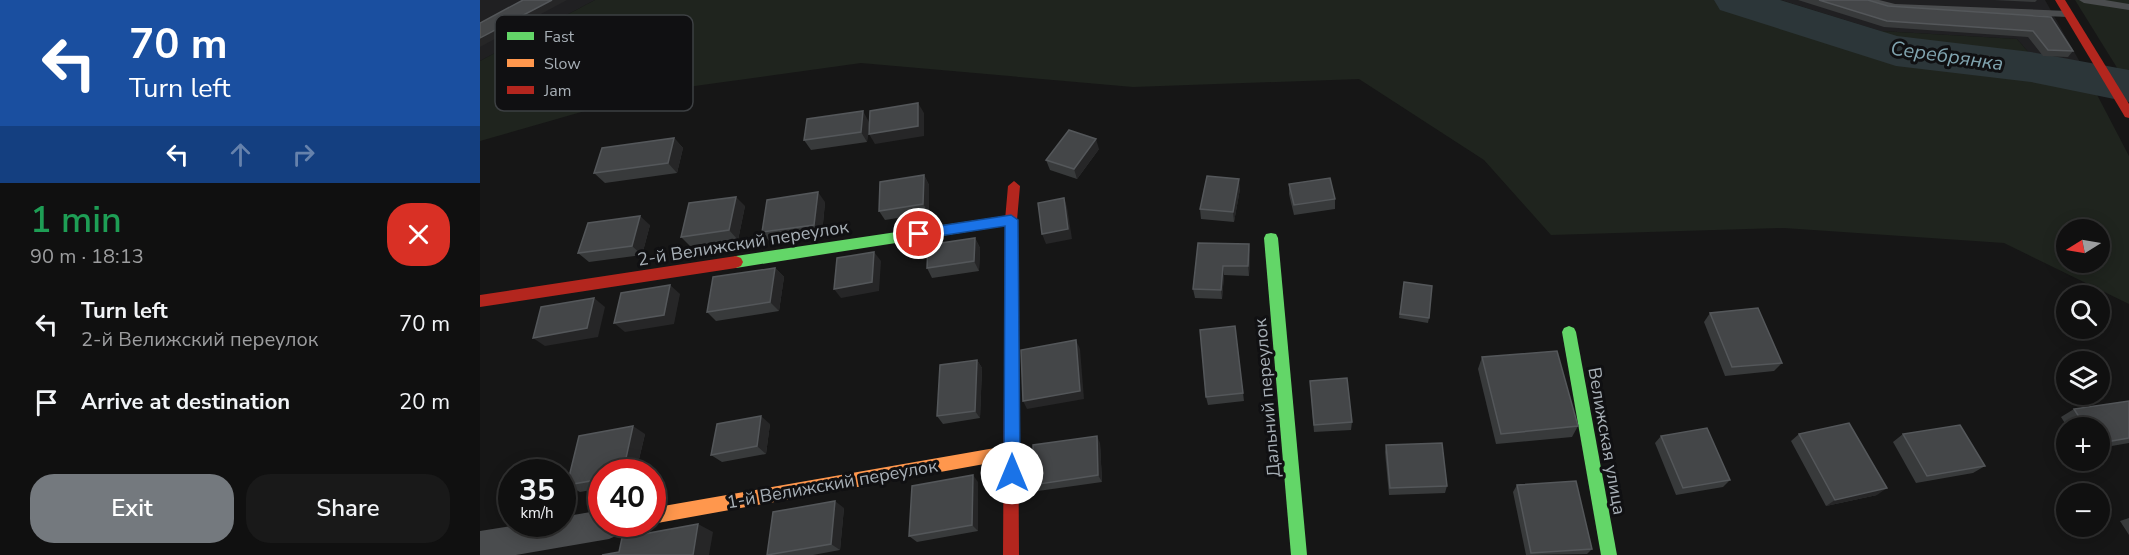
<!DOCTYPE html>
<html lang="en">
<head>
<meta charset="utf-8">
<style>
	:root { --surface:#101010; --page:#191919; --text:#f1f3f6; --muted:#9c9d9f; --line:#303030; --accent:#74797e }
	body { margin:0; font-family:"Nunito Sans",sans-serif; background:var(--page); color:var(--text); height:100vh; display:flex; flex-direction:column; font-size:22px; white-space:nowrap }
	* { box-sizing:border-box; margin:0 }
	p { font-size:20px; color:var(--muted) }
	.icon { flex:none; width:33px; height:33px; fill:none; stroke:currentColor; stroke-width:2; stroke-linecap:round; stroke-linejoin:round }
	.map { position:relative; flex:1; overflow:hidden }
	.details { display:flex; flex-direction:column; background:var(--surface); width:480px }
	.details>* { flex:none }
	.guide { background:#1a4fa0; color:#fff; overflow:hidden }
	.needle { width:39px; rotate:259deg }
	.tools { position:absolute; left:1576px; top:219px; display:grid; gap:12px }
	.tools a { display:grid; place-items:center; width:54px; height:54px; border-radius:50%; background:var(--surface); box-shadow:0 3px 15px #0003,0 0 0 2px var(--line); font-size:30px }
	.speed { position:absolute; left:18px; top:459px; display:flex; gap:12px; font-size:30px; font-weight:700; text-align:center }
	.speed>* { display:grid; place-content:center; width:78px; height:78px; border-radius:50%; background:var(--surface); box-shadow:0 3px 15px #0003,0 0 0 2px var(--line); line-height:1 }
	.speed small { font-size:15px; font-weight:400 }
	.speed .limit { border:9px solid #d22; background:#fff; color:#111 }
	.pin { position:absolute; display:grid; place-items:center; width:51px; height:51px; color:#fff; margin:-26px; border:3px solid #fff; border-radius:50%; box-shadow:0 2px 6px #0007 }
	.me { position:absolute; width:66px; margin:-33px; rotate:0deg; stroke-linejoin:round; filter:drop-shadow(0 0 4px #0008) }
	.turn { display:flex; align-items:center; gap:21px; height:126px; padding:0 30px; font-size:27px }
	.turn .icon { width:78px; height:78px; stroke-width:2.5 }
	.turn b { display:block; font-size:42px; line-height:51px }
	.lanes { display:flex; align-items:center; height:57px; padding:0 30px; background:#0003; justify-content:center; gap:30px; direction:ltr }
	.lanes .off { opacity:.35 }
	.round { display:grid; place-items:center; flex:none; width:63px; height:63px; border-radius:24px; background:var(--page) }
	.summary { display:flex; align-items:center; justify-content:space-between; height:102px; padding:0 30px }
	h1 { font-size:36px; font-weight:600; line-height:45px; color:#1e9e55 }
	.action { display:flex; gap:12px; margin-top:auto; padding:12px 30px }
	.action a { flex:1; height:69px; border-radius:24px; background:var(--accent); color:#fff; font-size:24px; font-weight:600; line-height:69px; text-align:center }
	.action a+a { background:var(--page); color:var(--text) }
	ul { padding:0; list-style:none }
	li { display:flex; align-items:center; gap:18px; height:78px; padding:0 30px }
	li div { flex:1 }
	li b { display:block; font-size:22px }
	li em { font-style:normal }
	main { display:flex; flex:1; min-height:0 }
	.map>svg:first-child { display:block }
	.built { fill:#202022 }
	.green { fill:#1f241e; fill-rule:evenodd }
	.lines { fill:none; stroke-linecap:round; stroke-linejoin:round }
	.river { fill:#2c3639; fill-rule:evenodd }
	.lane { fill:#4a4c4e; fill-rule:evenodd }
	.street { fill:#4a4c4e; fill-rule:evenodd }
	.fast { fill:#63d668; fill-rule:evenodd }
	.slow { fill:#ff974d; fill-rule:evenodd }
	.jam { fill:#b3261e; fill-rule:evenodd }
	.wall { fill:#383a3b }
	.shaded-wall { fill:#262627 }
	.building { fill:#444648; stroke:#54575a; stroke-width:1.5 }
	.route { fill:#1a73e8; stroke:#114b97; stroke-width:1.5 }
	.labels { text-anchor:middle; dominant-baseline:central; stroke-width:6; stroke-linejoin:round; paint-order:stroke }
	.street-label { font-size:18px; fill:#a7afb6; stroke:#101012 }
	.water-label { font-size:20px; font-style:italic; fill:#80a4af; stroke:#101012 }
	.key { fill:#101012; stroke:#3d4043; stroke-width:1.5 }
	.key-label { font-size:16px; fill:#a7afb6 }
</style>
</head>
<body>
<main>
<section class="details">
<div class="guide">
<div class="turn"><svg class="icon" aria-label="left" viewBox="0 0 24 24"><path d="M17 20v-9H6M10 6l-5 5 5 5"/></svg><div><b>70 m</b>Turn left</div></div>
<div class="lanes"><svg class="icon" aria-label="left" viewBox="0 0 24 24"><path d="M17 20v-9H6M10 6l-5 5 5 5"/></svg><svg class="icon off" aria-label="ahead" viewBox="0 0 24 24"><path d="M12 20V5M6 11l6-6 6 6"/></svg><svg class="icon off" aria-label="right" viewBox="0 0 24 24"><path d="M7 20v-9h11M14 6l5 5-5 5"/></svg></div>
</div>
<div class="summary"><div><h1>1 min</h1><p>90 m · 18:13</p></div><a class="round" style="background:#d93025;color:#fff"><svg class="icon" aria-label="close" viewBox="0 0 24 24"><path d="M6 6l12 12M18 6L6 18"/></svg></a></div>
<ul>
<li><svg class="icon" aria-label="left" viewBox="0 0 24 24"><path d="M17 20v-9H6M10 6l-5 5 5 5"/></svg><div><b>Turn left</b><p>2-й Велижский переулок</p></div><em>70 m</em></li>
<li><svg class="icon" aria-label="arrive" viewBox="0 0 24 24"><path d="M6 21V4h12l-3 4 3 4H6"/></svg><div><b>Arrive at destination</b></div><em>20 m</em></li>
</ul>
<div class="action"><a>Exit</a><a>Share</a></div>
</section>
<div class="map">
<svg width="1649" height="555" viewBox="0 0 1649 555">
	<rect width="100%" height="100%" fill="#161616"/>
	<g class="built">
		<path d="M0 0H115L0 61Z"/>
		<path d="M1300 0H1565L1601 64 1556 61 1537 39 1400 31Z"/>
	</g>
	<g class="green">
		<path d="M115 0H1300L1400 31 1537 39 1556 61 1601 64 1649 156V304L1524 243 1304 228 1071 235 1004 160 879 79 653 87 381 63 171 92 0 141V61ZM1587 230H1620V262H1587Z"/>
		<path d="M1595 0H1649V87Z"/>
	</g>
	<g class="lines">
		<path class="river" d="M1234 0H1300L1417 36 1551 52 1649 70V102L1551 82 1416 66 1240 10Z"/>
		<g class="lane">
			<path d="M1381 0H1399L1415 4 1588 11 1593 14 1588 17 1415 10 1383 2Z"/>
			<path d="M1599 0H1625L1649 4V10L1604 3Z"/>
		</g>
		<path class="street" d="M122 510V524H144L140 534 129 539 36 555H0V531L44 524H82V517Z"/>
		<g class="fast">
			<path d="M531 215 537 220 531 225 256 268 251 266 249 262 251 258 256 256Z"/>
			<path d="M791 233 796 234 798 238 827 555H811L784 238 786 234Z"/>
			<path d="M1089 326 1094 328 1096 332 1137 555H1121L1082 332 1084 328Z"/>
		</g>
		<path class="slow" d="M532 445 537 447 540 452 537 457 532 459 172 524H171L172 508Z"/>
		<g class="jam">
			<path d="M1575 0H1585L1649 104V118L1645 117Z"/>
			<path d="M534 181 540 186 537 220 539 555H523L525 220 528 186Z"/>
			<path d="M256 256 261 258 263 262 261 266 256 268 0 307V295Z"/>
		</g>
	</g>
	<g class="wall">
		<path d="M1318 0H1388L1408 6 1571 17 1593 51 1588 57 1563 56 1548 37 1404 27Z"/>
		<path d="M1514 0H1557L1555 2Z"/>
		<path d="M389 122 387 142 331 150 324 140Z"/>
		<path d="M194 138 203 148 197 173 125 183 114 173Z"/>
		<path d="M619 149 597 179 570 170 566 160Z"/>
		<path d="M444 175 449 185V213L405 220 399 211Z"/>
		<path d="M809 184 855 199V209L814 215 809 194Z"/>
		<path d="M760 189 754 222 721 219 720 209Z"/>
		<path d="M345 202 342 234 290 242 282 232Z"/>
		<path d="M265 206 258 240 210 246 201 237Z"/>
		<path d="M170 225 162 255 109 262 98 253Z"/>
		<path d="M495 238 500 248 499 271 452 278 447 268Z"/>
		<path d="M769 244 770 254 769 276 744 275 742 299 715 298 713 289Z"/>
		<path d="M295 268 304 277 299 311 236 321 227 312Z"/>
		<path d="M924 282 949 318 948 323 919 318Z"/>
		<path d="M1230 313 1302 363 1294 371 1245 376 1224 322Z"/>
		<path d="M755 326 764 401 728 405 726 397Z"/>
		<path d="M1002 357 1098 426 1092 437 1016 444 998 369Z"/>
		<path d="M497 360 502 368 500 418 463 424 457 416Z"/>
		<path d="M830 381 872 422 871 430 834 432Z"/>
		<path d="M1649 401V443L1620 448V428H1588L1581 417 1594 409Z"/>
		<path d="M290 424 286 454 242 462 231 455Z"/>
		<path d="M165 434 156 472H122V488L100 492 87 485Z"/>
		<path d="M1319 434 1397 495 1346 506 1311 441Z"/>
		<path d="M1423 434 1505 466 1493 473 1436 483 1413 442Z"/>
		<path d="M1181 436 1250 480 1243 487 1196 495 1175 443Z"/>
		<path d="M620 443 622 482 558 491 553 485Z"/>
		<path d="M906 445 967 486 965 493 909 495 905 452Z"/>
		<path d="M498 482V531L437 542 429 536Z"/>
		<path d="M1037 485 1112 549 1107 554 1046 555 1033 492Z"/>
		<path d="M364 508 360 550 333 555H287Z"/>
		<path d="M1649 518V535L1640 521Z"/>
	</g>
	<g class="shaded-wall">
		<path d="M72 0H87L0 47V38Z"/>
		<path d="M438 103 444 113V136L395 144 389 134Z"/>
		<path d="M383 111 389 122 387 142 381 132Z"/>
		<path d="M194 138 203 148 197 173 188 163Z"/>
		<path d="M616 139 619 149 597 179 594 169Z"/>
		<path d="M444 175 449 185V213L443 204Z"/>
		<path d="M759 179 760 189 754 222 753 212Z"/>
		<path d="M338 192 345 202 342 234 334 225Z"/>
		<path d="M256 197 265 206 258 240 249 230Z"/>
		<path d="M584 198 587 207 592 239 566 244 562 234Z"/>
		<path d="M160 216 170 225 162 255 152 246Z"/>
		<path d="M495 238 500 248 499 271 494 261Z"/>
		<path d="M769 244 770 254 769 276 768 266Z"/>
		<path d="M394 252 401 261 399 291 361 298 354 289Z"/>
		<path d="M743 266 744 275 742 299 741 290Z"/>
		<path d="M295 268 304 277 299 311 290 302Z"/>
		<path d="M190 285 200 294 194 324 145 332 134 323Z"/>
		<path d="M114 298 125 307 118 337 65 346 53 338Z"/>
		<path d="M596 340 600 349 604 399 547 409 543 401Z"/>
		<path d="M497 360 502 368 500 418 495 411Z"/>
		<path d="M281 416 290 424 286 454 277 446Z"/>
		<path d="M153 426 165 434 156 472H143Z"/>
		<path d="M617 436 620 443 622 482 618 475Z"/>
		<path d="M493 475 498 482V531L492 525Z"/>
		<path d="M1407 488 1397 495 1346 506 1355 500Z"/>
		<path d="M355 501 364 508 360 550 351 544Z"/>
		<path d="M218 524 233 532 229 555H213Z"/>
	</g>
	<g class="building">
		<path d="M43 0H72L0 38V23Z"/>
		<path d="M1339 0H1388L1408 6 1571 17 1593 51 1568 50 1553 31 1407 21Z"/>
		<path d="M438 103V126L389 134 390 111Z"/>
		<path d="M383 111 381 132 324 140 327 119Z"/>
		<path d="M589 130 616 139 594 169 566 160Z"/>
		<path d="M194 138 188 163 114 173 122 148Z"/>
		<path d="M444 175 443 204 399 211 400 182Z"/>
		<path d="M727 176 759 179 753 212 720 209Z"/>
		<path d="M850 178 855 199 814 205 809 184Z"/>
		<path d="M338 192 334 225 282 232 287 200Z"/>
		<path d="M256 197 249 230 201 237 209 203Z"/>
		<path d="M584 198 588 229 562 234 558 203Z"/>
		<path d="M160 216 152 246 98 253 108 223Z"/>
		<path d="M495 238 494 261 447 268 448 245Z"/>
		<path d="M718 243 769 244 768 266H743L741 290 713 289Z"/>
		<path d="M394 252 392 282 354 289 357 258Z"/>
		<path d="M295 268 290 302 227 312 233 277Z"/>
		<path d="M924 282 952 286 949 318 920 314Z"/>
		<path d="M190 285 184 315 134 323 141 293Z"/>
		<path d="M114 298 107 328 53 338 61 307Z"/>
		<path d="M1278 308 1302 363 1252 367 1230 313Z"/>
		<path d="M755 326 763 393 726 397 720 330Z"/>
		<path d="M596 340 600 391 543 401 541 350Z"/>
		<path d="M1077 351 1098 426 1021 434 1002 357Z"/>
		<path d="M497 360 495 411 457 416 460 365Z"/>
		<path d="M867 378 872 422 834 425 830 381Z"/>
		<path d="M1649 401V438L1620 443V428H1606L1594 409Z"/>
		<path d="M281 416 277 446 231 455 237 424Z"/>
		<path d="M1369 423 1407 488 1355 500 1319 434Z"/>
		<path d="M1480 425 1505 466 1447 476 1423 434Z"/>
		<path d="M153 426 143 472H122V479L87 485 99 436Z"/>
		<path d="M1227 428 1250 480 1203 488 1181 436Z"/>
		<path d="M617 436 618 475 553 485V445Z"/>
		<path d="M962 443 967 486 910 488 906 445Z"/>
		<path d="M493 475 492 525 429 536 432 486Z"/>
		<path d="M1096 481 1112 549 1051 553 1037 485Z"/>
		<path d="M355 501 351 544 287 555 293 512Z"/>
		<path d="M218 524 213 555H122L139 552 142 538Z"/>
	</g>
	<path class="route" d="M531 215 538 220 540 473 537 478 532 480 526 478 524 473 525 226 439 239 432 234 439 229Z"/>
	<g class="labels">
		<g class="street-label">
			<text transform="translate(263 243) rotate(-9)">2-й Велижский переулок</text>
			<text transform="translate(787 398) rotate(-95)">Дальний переулок</text>
			<text transform="translate(1127 441) rotate(80)">Велижская улица</text>
			<text transform="translate(352 484) rotate(-10)">1-й Велижский переулок</text>
		</g>
		<g class="water-label">
			<text transform="translate(1467 56) rotate(8)">Серебрянка</text>
		</g>
	</g>
	<rect x="15" y="15" width="198" height="96" rx="9" class="key"/>
	<rect x="27" y="32" width="27" height="8" fill="#63d668"/>
	<rect x="27" y="59" width="27" height="8" fill="#ff974d"/>
	<rect x="27" y="86" width="27" height="8" fill="#b3261e"/>
	<g class="key-label">
		<text x="64" y="42">Fast</text>
		<text x="64" y="69">Slow</text>
		<text x="64" y="96">Jam</text>
	</g>
</svg>
<div class="tools">
<a><svg class="needle" viewBox="-14 -14 28 28"><path d="M0-13l5 13h-10z" fill="#e53935"/><path d="M0 13l5-13h-10z" fill="#9c9d9f"/></svg></a>
<a><svg class="icon" aria-label="search" viewBox="0 0 24 24"><circle cx="10" cy="10" r="6"/><path d="M15 15l6 6"/></svg></a>
<a><svg class="icon" aria-label="layers" viewBox="0 0 24 24"><path d="M12 4l9 5-9 5-9-5zM3 14l9 5 9-5"/></svg></a>
<a>+</a>
<a>−</a>
</div>
<div class="speed"><div>35<small>km/h</small></div><div class="limit">40</div></div>
<div class="pin" style="left:439px;top:234px;background:#d93025"><svg class="icon" aria-label="arrive" viewBox="0 0 24 24"><path d="M6 21V4h12l-3 4 3 4H6"/></svg></div>
<svg class="me" style="left:532px;top:473px" viewBox="-20 -20 40 40"><circle r="19" fill="#fff"/><path d="M0-13L10 11 0 6-10 11z" fill="#1a73e8"/></svg>
</div>
</main>
</body>
</html>
